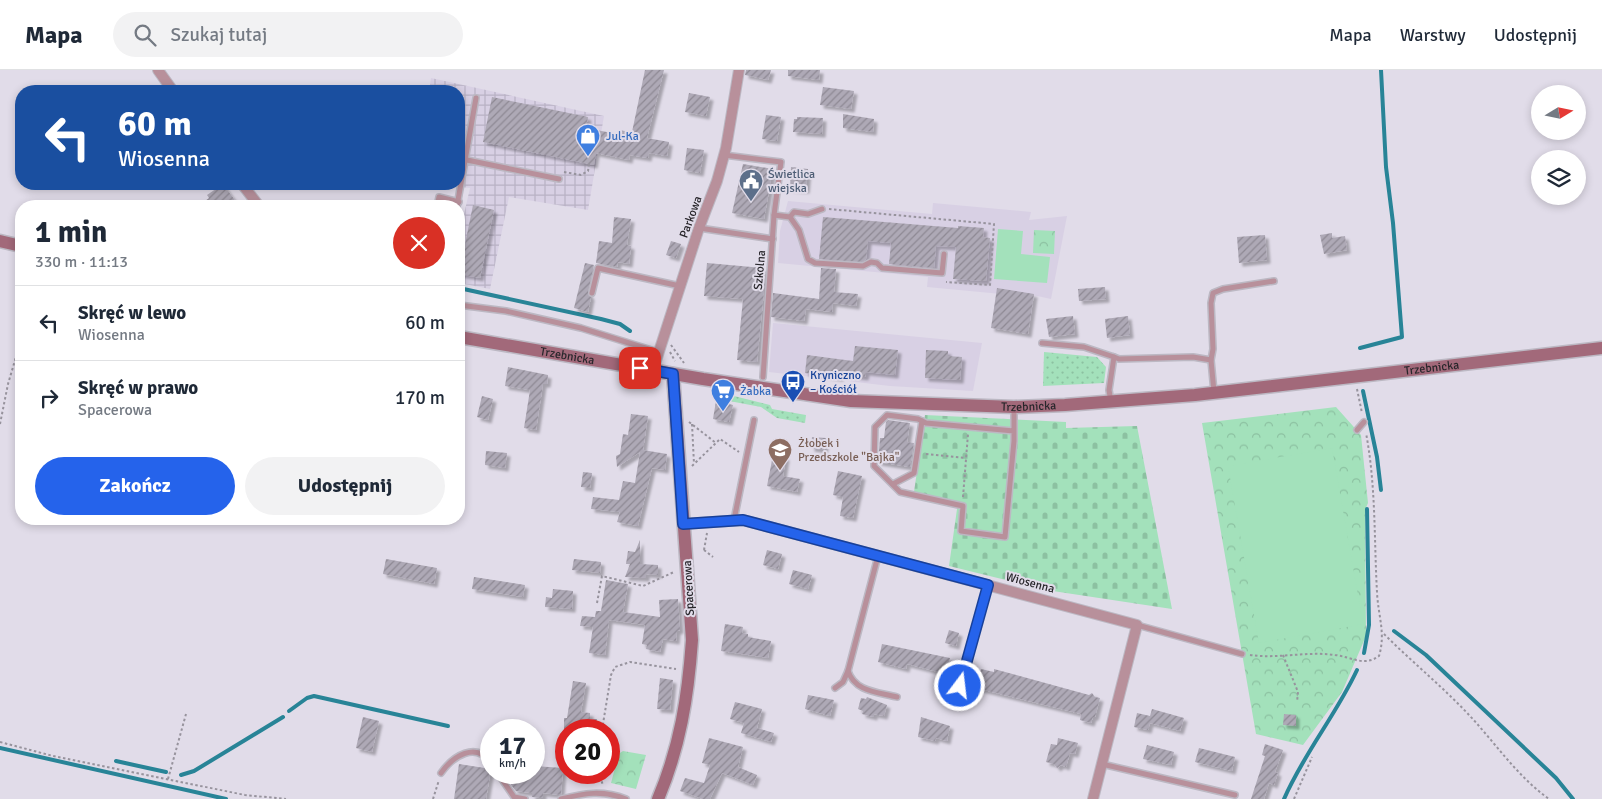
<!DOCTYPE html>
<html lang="pl">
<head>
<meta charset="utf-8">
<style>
	:root { --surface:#fff; --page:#f2f2f3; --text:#1f2937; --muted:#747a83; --line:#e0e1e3; --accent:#2563eb }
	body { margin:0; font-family:Signika,sans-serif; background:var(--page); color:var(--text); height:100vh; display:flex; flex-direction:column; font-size:19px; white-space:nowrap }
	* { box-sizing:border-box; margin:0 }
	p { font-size:16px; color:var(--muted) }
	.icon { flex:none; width:28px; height:28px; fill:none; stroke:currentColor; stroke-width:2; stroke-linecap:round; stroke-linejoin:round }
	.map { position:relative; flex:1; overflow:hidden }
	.panel { position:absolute; left:15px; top:130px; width:450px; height:325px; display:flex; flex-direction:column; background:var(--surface); border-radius:20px; box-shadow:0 2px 8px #0003 }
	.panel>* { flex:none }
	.hud { position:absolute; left:15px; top:15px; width:450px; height:105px; border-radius:20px; box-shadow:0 2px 8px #0003; background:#1a4fa0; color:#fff; overflow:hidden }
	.needle { width:32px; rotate:80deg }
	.controls { position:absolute; left:1531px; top:15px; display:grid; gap:10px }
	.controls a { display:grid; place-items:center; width:55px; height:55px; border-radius:50%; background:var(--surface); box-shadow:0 2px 8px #0003; font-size:25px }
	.speed { position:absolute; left:480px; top:649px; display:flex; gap:10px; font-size:25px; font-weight:700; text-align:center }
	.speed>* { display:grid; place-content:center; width:65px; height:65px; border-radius:50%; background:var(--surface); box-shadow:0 2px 8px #0003; line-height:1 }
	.speed small { font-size:12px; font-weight:400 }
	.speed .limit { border:8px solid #d22; background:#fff; color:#111 }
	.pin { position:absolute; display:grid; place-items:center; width:42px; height:42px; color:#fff; margin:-21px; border-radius:10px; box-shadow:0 2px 8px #0006 }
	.me { position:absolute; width:55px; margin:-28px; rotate:15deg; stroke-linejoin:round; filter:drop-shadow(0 0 4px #0008) }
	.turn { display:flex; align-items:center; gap:18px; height:105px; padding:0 20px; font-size:22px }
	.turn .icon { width:65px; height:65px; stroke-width:2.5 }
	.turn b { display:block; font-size:35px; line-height:42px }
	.round { display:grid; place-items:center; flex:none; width:52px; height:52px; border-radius:26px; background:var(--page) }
	.summary { display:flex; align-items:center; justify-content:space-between; height:85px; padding:0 20px }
	h1 { font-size:30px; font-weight:800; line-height:38px }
	.cta { display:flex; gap:10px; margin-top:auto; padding:10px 20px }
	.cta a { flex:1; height:58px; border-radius:30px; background:var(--accent); color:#fff; font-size:20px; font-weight:800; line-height:58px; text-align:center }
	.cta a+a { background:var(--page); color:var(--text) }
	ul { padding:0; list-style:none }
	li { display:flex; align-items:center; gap:15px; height:75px; padding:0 20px; border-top:1px solid var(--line) }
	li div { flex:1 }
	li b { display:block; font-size:19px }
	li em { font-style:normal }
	header { display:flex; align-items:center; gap:30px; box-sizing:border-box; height:70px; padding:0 25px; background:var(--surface); border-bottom:1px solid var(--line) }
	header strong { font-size:24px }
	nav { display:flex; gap:28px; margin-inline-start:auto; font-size:18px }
	.search { width:350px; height:45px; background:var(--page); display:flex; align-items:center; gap:12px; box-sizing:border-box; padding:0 18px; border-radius:28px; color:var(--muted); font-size:19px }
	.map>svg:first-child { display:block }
	.built { fill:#d8d0e4 }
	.industrial { fill:url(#industrial-grid) }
	.grass { fill:url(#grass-dots) }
	.cemetery { fill:url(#cemetery-stones) }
	.park { fill:url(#park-crowns) }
	.pitch { fill:#a3e1bb }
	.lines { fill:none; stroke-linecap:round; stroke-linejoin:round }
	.stream { stroke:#288497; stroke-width:4 }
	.building { fill:url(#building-hatch); filter:url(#shadow) }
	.lane-casing { stroke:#bcb8c3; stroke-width:8 }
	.street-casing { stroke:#bcb8c3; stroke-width:12 }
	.secondary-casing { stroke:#bcb8c3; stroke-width:15 }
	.path { stroke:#97939d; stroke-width:2; stroke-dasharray:2.5 2.5; stroke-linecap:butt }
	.lane { stroke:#b8909b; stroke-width:5 }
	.street { stroke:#b8909b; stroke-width:10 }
	.secondary { stroke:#a2697a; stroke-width:12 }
	.route-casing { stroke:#184099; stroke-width:12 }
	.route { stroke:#2563eb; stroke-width:9 }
	.labels { text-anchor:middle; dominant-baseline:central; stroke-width:4; stroke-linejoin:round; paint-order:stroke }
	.shop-label { font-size:12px; fill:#366cbe; stroke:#e1dce9; text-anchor:start }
	.service-label { font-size:12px; fill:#4e5e75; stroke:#e1dce9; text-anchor:start }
	.street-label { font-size:12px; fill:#28262b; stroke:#e1dce9 }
	.transit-label { font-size:12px; fill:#164399; stroke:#e1dce9; text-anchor:start }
	.education-label { font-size:12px; fill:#785e54; stroke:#e1dce9; text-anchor:start }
</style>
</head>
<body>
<header>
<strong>Mapa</strong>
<div class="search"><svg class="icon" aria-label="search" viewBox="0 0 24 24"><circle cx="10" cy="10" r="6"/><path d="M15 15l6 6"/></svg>Szukaj tutaj</div>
<nav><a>Mapa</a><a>Warstwy</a><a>Udostępnij</a></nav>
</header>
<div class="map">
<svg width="1602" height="729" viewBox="0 0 1602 729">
	<defs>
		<pattern id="industrial-grid" width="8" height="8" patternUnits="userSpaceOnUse" patternTransform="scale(1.25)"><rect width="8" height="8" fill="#d8d0e4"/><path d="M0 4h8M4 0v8" fill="none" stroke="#b9b2c4"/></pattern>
		<pattern id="grass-dots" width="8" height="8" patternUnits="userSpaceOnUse" patternTransform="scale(1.25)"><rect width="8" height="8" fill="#a3e1bb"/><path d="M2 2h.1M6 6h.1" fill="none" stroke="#8cc1a1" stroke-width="1.8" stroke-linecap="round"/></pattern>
		<pattern id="cemetery-stones" width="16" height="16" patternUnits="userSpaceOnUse" patternTransform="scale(1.25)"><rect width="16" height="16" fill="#a3e1bb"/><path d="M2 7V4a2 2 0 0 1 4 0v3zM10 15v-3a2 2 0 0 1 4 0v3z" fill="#8cc1a1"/></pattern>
		<pattern id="park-crowns" width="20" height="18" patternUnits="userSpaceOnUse" patternTransform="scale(1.25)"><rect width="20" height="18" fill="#a3e1bb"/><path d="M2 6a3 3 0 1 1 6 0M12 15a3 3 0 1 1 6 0" fill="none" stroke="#8cc1a1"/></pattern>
		<pattern id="building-hatch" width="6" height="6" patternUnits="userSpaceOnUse" patternTransform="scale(1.25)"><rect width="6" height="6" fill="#aea9b6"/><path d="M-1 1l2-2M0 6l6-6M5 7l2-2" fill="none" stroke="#8e8994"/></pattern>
		<filter id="shadow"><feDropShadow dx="3.5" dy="3.5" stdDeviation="1" flood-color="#0004"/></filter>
	</defs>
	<rect width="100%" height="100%" fill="#e1dce9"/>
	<g class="built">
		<path d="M788 131 932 144 933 133 1031 142 1029 150 1067 146 1051 229 1024 223 1012 225 927 217 928 207 778 193 780 161Z"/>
		<path d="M773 253 982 273 973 321 890 316 769 302Z"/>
	</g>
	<path class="industrial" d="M431 8 604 46 588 140 509 127 490 219 459 213V166L470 118 435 114H459V21H429Z"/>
	<g class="grass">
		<path d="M1044 282 1097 287 1106 297 1104 313 1043 316Z"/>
		<path d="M726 324 770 335 772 339 806 345 805 353 777 348 761 337 724 330Z"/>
	</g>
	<path class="cemetery" d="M925 345 1066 352V358L1137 356 1172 539 1046 520 949 496 958 432 914 422Z"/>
	<g class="park">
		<path d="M1034 160 1055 161 1054 184 1033 183Z"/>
		<path d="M1336 337 1361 365 1368 433 1365 440 1366 566 1342 622 1303 675 1256 664 1202 353Z"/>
		<path d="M623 681 646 685 636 719 611 713 615 698 611 694 612 688Z"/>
	</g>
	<g class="pitch">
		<path d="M998 159 1023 161 1021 184 1050 187 1047 213 994 209Z"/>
		<path d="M1332 378 1363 554 1259 573 1228 396Z"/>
	</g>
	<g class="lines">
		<g class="stream">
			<path d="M459 218 601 249 620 254 630 261"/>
			<path d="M1360 278 1402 267 1393 153 1386 97 1381 0"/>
			<path d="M1363 321 1377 387 1381 420"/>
			<path d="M1394 561 1426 585 1556 708 1573 729"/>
			<path d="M1364 583 1369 555 1367 439"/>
			<path d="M289 641 307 628 314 626 448 656"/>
			<path d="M0 678 226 729"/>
			<path d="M116 691 166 702"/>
			<path d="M181 705 194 701 283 647"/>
			<path d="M1284 729C1304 683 1336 645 1357 600"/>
		</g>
	</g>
	<g class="building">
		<path d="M645 0H664L647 68 669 72 667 86 649 83 648 88 630 85 629 90 596 83 594 95 483 72 492 27 588 47 586 58 617 64 618 60 632 62Z"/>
		<path d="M746 0H771L768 10 745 5Z"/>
		<path d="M788 0H820L819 10 788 6Z"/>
		<path d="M823 17 854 21 851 39 820 35Z"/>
		<path d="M689 23 710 27 706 46 685 42Z"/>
		<path d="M843 44 874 49 873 62 843 58Z"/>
		<path d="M766 45 781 47 777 71 762 69Z"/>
		<path d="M797 47 823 48 822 64 793 62 794 49H797Z"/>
		<path d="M687 78 704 80 700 103 684 100Z"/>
		<path d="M743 94 773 99 764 149 732 143Z"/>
		<path d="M791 97 808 99 806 120 790 119Z"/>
		<path d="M223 114 234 129 239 136H209L205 131 209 128 207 125Z"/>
		<path d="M473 135 494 140 480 208 459 204Z"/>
		<path d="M614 147 631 149 627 175 631 176 629 194 618 192 617 197 596 193 599 171 612 173Z"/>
		<path d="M823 147 958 158V156L984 158 983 167 990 168 986 211 953 209 956 177 936 176 934 198 889 194 891 173 868 171 866 189 862 192 819 189Z"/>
		<path d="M1332 163V168L1345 166 1347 180 1324 184 1320 165Z"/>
		<path d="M1265 165 1267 190 1239 193 1237 167Z"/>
		<path d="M671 171 681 174 676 188 666 185Z"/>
		<path d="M585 193 594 195 588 222 591 227 588 242 574 238Z"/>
		<path d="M707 193 763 198 764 221 757 292 737 290 743 229 704 226Z"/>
		<path d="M821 198 836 199 834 222 858 224 856 236 833 233 832 242 806 239 804 251 771 247 773 223 819 229Z"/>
		<path d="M1105 217 1106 229 1079 231 1078 219Z"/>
		<path d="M997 218 1034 224 1028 264 991 258Z"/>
		<path d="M1073 246 1075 264 1049 267 1046 249Z"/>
		<path d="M1128 246 1130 265 1107 268 1105 249Z"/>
		<path d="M855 276 898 280 895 305 866 302 865 307 840 304V308L805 303 807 285 853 291Z"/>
		<path d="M926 280 948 281V286L962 287 960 310 925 308Z"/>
		<path d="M508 297 548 305 547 314H543L536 360 524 358 530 320 505 316Z"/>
		<path d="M482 326 493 329 488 350 477 347Z"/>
		<path d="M716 331 733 335 729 352 713 349Z"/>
		<path d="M631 344 648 346 643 380 667 384 665 400 652 398 638 456 617 452 620 442 591 439 593 427 619 430 623 411 635 413 640 382 617 397 616 386 620 384 623 364 628 365Z"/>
		<path d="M888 350 910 353 907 372 914 373 910 397 878 392 880 368H884L886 352Z"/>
		<path d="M812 367 826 368 824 380 811 378Z"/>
		<path d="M486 381 507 383 505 398 485 395Z"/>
		<path d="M773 385 786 387 783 406 800 409 797 422 767 416Z"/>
		<path d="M838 401 862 406 853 448 840 446 843 427 833 425Z"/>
		<path d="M583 402 592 403 590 418 581 417Z"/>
		<path d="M640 470V494L658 495V505L646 504V508L625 507 630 494H626L628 481 635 482Z"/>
		<path d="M767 480 782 484 778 499 763 495Z"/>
		<path d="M386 489 437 498 434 514 383 504Z"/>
		<path d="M574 489 601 492 600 503 572 500Z"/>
		<path d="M793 500 812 505 808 519 789 514Z"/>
		<path d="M474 507 525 515 523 527 472 519Z"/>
		<path d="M606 510 628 514 623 542 660 547 659 530 678 529 680 560 677 561 676 571 663 569 660 582 646 579 647 575 642 574 645 555 609 550 605 585 589 583 593 557 580 556 582 546 595 547 596 541H601Z"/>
		<path d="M553 519 573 521 572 539 545 537 546 527 552 528Z"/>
		<path d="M725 554 743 557 742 563 748 564V567L771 571 768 588 721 581Z"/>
		<path d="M949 560 959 563 956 576 945 573Z"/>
		<path d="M882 574 950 588 946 604 907 594 906 599 878 592Z"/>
		<path d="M981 599 994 602V599L1089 625 1092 623 1095 627 1100 628 1095 647H1093L1091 653 1080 650 1081 644 976 618Z"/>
		<path d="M660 608 673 610 670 640 657 639Z"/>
		<path d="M573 611 586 613 581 642 590 643V649H597L596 660H564V648H567Z"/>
		<path d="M808 625 834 630 830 646 805 639Z"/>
		<path d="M867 627 887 635 884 646 874 644V647L862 644 863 641 858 639 861 628 866 629Z"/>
		<path d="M735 632 762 639 757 658 774 663 771 672 741 663 744 653 730 649Z"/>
		<path d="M1152 639 1184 648 1180 661 1150 653 1148 660 1134 657 1137 643 1150 646Z"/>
		<path d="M1284 644 1296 645V656L1283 655Z"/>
		<path d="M363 647 379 651 372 682 356 678Z"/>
		<path d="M921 647 950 656 947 671 936 668 935 671 918 667Z"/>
		<path d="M709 668 743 677 738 697 757 705 753 715 722 703 710 729H703L680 721 685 708 704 713 710 695 702 693Z"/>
		<path d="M1058 668 1078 673 1075 684 1070 683 1066 697 1061 695 1057 698 1054 694 1046 692 1051 674 1057 675Z"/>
		<path d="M1265 674 1283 680 1275 702 1278 703 1274 715 1269 713 1264 729H1251L1265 686 1262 685Z"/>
		<path d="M1147 675 1174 682 1171 695 1143 689Z"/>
		<path d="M1199 678 1235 687 1232 701 1195 692Z"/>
		<path d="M459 694 491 699 486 729H454Z"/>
		<path d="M534 696 563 698 561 725 543 723V728L532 727V723L516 721 511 715 512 702H534Z"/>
	</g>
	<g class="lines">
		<defs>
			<g id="lane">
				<path d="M724 85 781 92 774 145 763 307"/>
				<path d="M467 90 559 109"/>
				<path d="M437 136 439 127 459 132"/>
				<path d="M457 136 476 28"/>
				<path d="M774 145 790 147 799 160 808 189 815 193 863 196 871 192 877 193 882 198 942 203 944 184"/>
				<path d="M790 147 794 142 808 144 822 139"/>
				<path d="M699 158 773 169"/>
				<path d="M592 223 598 198 680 216"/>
				<path d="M459 235 506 241 581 258 658 282"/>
				<path d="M1042 273 1084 277 1114 287 1109 320 1111 332"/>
				<path d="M1114 287 1119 289 1193 287 1211 290"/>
				<path d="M1214 322 1211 290 1213 279 1211 233 1213 223 1223 219 1274 211"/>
				<path d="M1014 337V371L1005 467 961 461 963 436 900 422 874 396 875 357 887 345 918 349 926 353 1014 361"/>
				<path d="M1357 360 1364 352"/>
				<path d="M893 414 914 403 922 351"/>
				<path d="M734 450 754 350"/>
				<path d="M1137 555 1242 584"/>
				<path d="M848 601C855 622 878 622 897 627"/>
				<path d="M835 618 843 612 848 601 878 486"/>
				<path d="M956 633 987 515"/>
				<path d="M1102 694 1235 725"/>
				<path d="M497 702 514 727 525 729"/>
				<path d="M441 703C453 686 476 671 491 693"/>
				<path d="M561 729C584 723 603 720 626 729"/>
			</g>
			<g id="street">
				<path d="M158 0 173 21"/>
				<path d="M242 114 259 136"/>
				<path d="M653 300 699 158 717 111 726 78 739 0"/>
				<path d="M683 454 743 450 1137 555 1093 729"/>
			</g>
			<g id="secondary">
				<path d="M0 171 21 176"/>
				<path id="s1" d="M459 267 703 309 851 331 1014 337 1065 335 1195 325 1602 278"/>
				<path d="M658 729C680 677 688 627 692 570L673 304"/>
			</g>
		</defs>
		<use href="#lane" class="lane-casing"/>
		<use href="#street" class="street-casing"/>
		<use href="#secondary" class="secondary-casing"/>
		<g class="path">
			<path d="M564 102 581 105 588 101 589 94"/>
			<path d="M829 139 994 154 990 215 946 212"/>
			<path d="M671 275 684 293"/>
			<path d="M670 282 675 291"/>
			<path d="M1357 319 1362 343"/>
			<path d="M689 352 716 373"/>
			<path d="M0 354 8 314 21 270"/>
			<path d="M692 354 694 394"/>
			<path d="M926 384 966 388"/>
			<path d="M692 396 720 369 739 382"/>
			<path d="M963 427 968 364"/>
			<path d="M704 480 707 463"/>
			<path d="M704 480 713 487"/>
			<path d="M597 533 602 506 643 516 674 502"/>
			<path d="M1384 564C1412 592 1443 617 1470 646 1496 674 1518 707 1549 729"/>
			<path d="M1250 585C1278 589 1307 581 1335 585 1352 587 1364 597 1379 586 1386 563 1378 546 1377 522 1374 469 1376 416 1366 363"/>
			<path d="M1283 585 1298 622 1297 632"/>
			<path d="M602 660 611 605 615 597 630 592 676 599"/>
			<path d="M0 672 53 686 245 725 286 729"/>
			<path d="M598 702 603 715"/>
			<path d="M168 709 186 644"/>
			<path d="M433 729 439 710"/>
			<path d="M1294 729 1312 687"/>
		</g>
		<use href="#lane" class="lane"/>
		<use href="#street" class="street"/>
		<use href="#secondary" class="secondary"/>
	</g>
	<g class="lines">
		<defs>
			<path id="route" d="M640 298 673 304 683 454 743 450 988 515 960 616"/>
		</defs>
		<use href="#route" class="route-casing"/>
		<use href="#route" class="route"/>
	</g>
	<defs>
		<symbol id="shop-pin" viewBox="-11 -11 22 30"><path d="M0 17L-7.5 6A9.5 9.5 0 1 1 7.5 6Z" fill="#3f7fe0" stroke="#e1dce9"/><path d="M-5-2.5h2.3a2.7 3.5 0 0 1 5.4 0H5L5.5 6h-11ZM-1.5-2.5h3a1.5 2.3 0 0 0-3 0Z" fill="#fff"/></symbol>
		<symbol id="civic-pin" viewBox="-11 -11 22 30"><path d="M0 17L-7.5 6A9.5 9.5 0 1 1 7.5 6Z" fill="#5c6f8a" stroke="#e1dce9"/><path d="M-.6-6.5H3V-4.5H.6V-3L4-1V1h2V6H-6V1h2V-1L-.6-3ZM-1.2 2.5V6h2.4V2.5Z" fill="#fff"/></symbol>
		<symbol id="bus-pin" viewBox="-11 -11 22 30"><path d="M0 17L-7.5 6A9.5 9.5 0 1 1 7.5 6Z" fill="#1a4fb4" stroke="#e1dce9"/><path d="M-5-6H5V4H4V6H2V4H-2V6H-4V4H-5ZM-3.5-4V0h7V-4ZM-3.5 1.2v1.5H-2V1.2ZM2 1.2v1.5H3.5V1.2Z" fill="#fff"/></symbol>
		<symbol id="supermarket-pin" viewBox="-11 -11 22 30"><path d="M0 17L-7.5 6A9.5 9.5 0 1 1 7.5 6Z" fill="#3f7fe0" stroke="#e1dce9"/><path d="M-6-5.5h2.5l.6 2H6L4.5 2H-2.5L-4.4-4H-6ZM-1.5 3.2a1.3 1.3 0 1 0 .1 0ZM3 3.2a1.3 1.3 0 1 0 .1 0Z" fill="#fff"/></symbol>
		<symbol id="school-pin" viewBox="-11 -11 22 30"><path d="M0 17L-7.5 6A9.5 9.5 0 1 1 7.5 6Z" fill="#8d6e63" stroke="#e1dce9"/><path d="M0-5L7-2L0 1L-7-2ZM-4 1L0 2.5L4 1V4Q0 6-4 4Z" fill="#fff"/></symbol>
	</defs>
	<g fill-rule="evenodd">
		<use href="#shop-pin" x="574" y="52" width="28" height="38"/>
		<use href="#civic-pin" x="737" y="97" width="28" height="38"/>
		<use href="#bus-pin" x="779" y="298" width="28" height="38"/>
		<use href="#supermarket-pin" x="709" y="307" width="28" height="38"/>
		<use href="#school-pin" x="766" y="366" width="28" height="38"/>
	</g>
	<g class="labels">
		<g class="shop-label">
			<text x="606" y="66">Jul-Ka</text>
			<text x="740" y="321">Żabka</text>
		</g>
		<g class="service-label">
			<text x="768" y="104">Świetlica<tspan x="768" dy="14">wiejska</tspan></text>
		</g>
		<g class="street-label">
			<text transform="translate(691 147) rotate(-70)">Parkowa</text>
			<text transform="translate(760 200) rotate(-85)">Szkolna</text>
			<text stroke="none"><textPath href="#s1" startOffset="110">Trzebnicka</textPath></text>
			<text stroke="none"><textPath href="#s1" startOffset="980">Trzebnicka</textPath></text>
			<text stroke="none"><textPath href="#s1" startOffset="575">Trzebnicka</textPath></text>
			<text transform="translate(1030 513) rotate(15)">Wiosenna</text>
			<text transform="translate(689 518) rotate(-93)">Spacerowa</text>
		</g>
		<g class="transit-label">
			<text x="810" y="305">Kryniczno<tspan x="810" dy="14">– Kościół</tspan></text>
		</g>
		<g class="education-label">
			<text x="798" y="373">Żłobek i<tspan x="798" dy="14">Przedszkole "Bajka"</tspan></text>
		</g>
	</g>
</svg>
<div class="controls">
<a><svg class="needle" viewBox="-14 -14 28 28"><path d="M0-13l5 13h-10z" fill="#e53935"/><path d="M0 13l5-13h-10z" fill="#747a83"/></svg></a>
<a><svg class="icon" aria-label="layers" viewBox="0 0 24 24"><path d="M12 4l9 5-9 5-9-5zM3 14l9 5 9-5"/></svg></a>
</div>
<div class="speed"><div>17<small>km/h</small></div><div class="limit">20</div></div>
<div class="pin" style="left:640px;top:298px;background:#d93025"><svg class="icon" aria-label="arrive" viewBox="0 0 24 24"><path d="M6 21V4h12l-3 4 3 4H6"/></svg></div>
<svg class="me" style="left:960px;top:616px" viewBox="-20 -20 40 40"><circle r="17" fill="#2563eb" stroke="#fff" stroke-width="3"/><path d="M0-11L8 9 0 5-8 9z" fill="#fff"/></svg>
<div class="hud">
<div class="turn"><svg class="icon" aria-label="left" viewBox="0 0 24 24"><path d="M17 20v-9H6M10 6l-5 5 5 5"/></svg><div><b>60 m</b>Wiosenna</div></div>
</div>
<section class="panel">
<div class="summary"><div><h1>1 min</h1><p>330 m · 11:13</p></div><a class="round" style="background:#d93025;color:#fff"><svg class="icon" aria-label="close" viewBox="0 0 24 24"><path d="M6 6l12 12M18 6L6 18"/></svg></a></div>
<ul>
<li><svg class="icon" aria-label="left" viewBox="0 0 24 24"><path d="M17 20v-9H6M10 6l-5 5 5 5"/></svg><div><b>Skręć w lewo</b><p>Wiosenna</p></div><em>60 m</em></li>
<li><svg class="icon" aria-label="right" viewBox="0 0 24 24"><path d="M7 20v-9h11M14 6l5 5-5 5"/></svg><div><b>Skręć w prawo</b><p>Spacerowa</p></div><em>170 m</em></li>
</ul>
<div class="cta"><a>Zakończ</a><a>Udostępnij</a></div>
</section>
</div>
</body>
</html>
